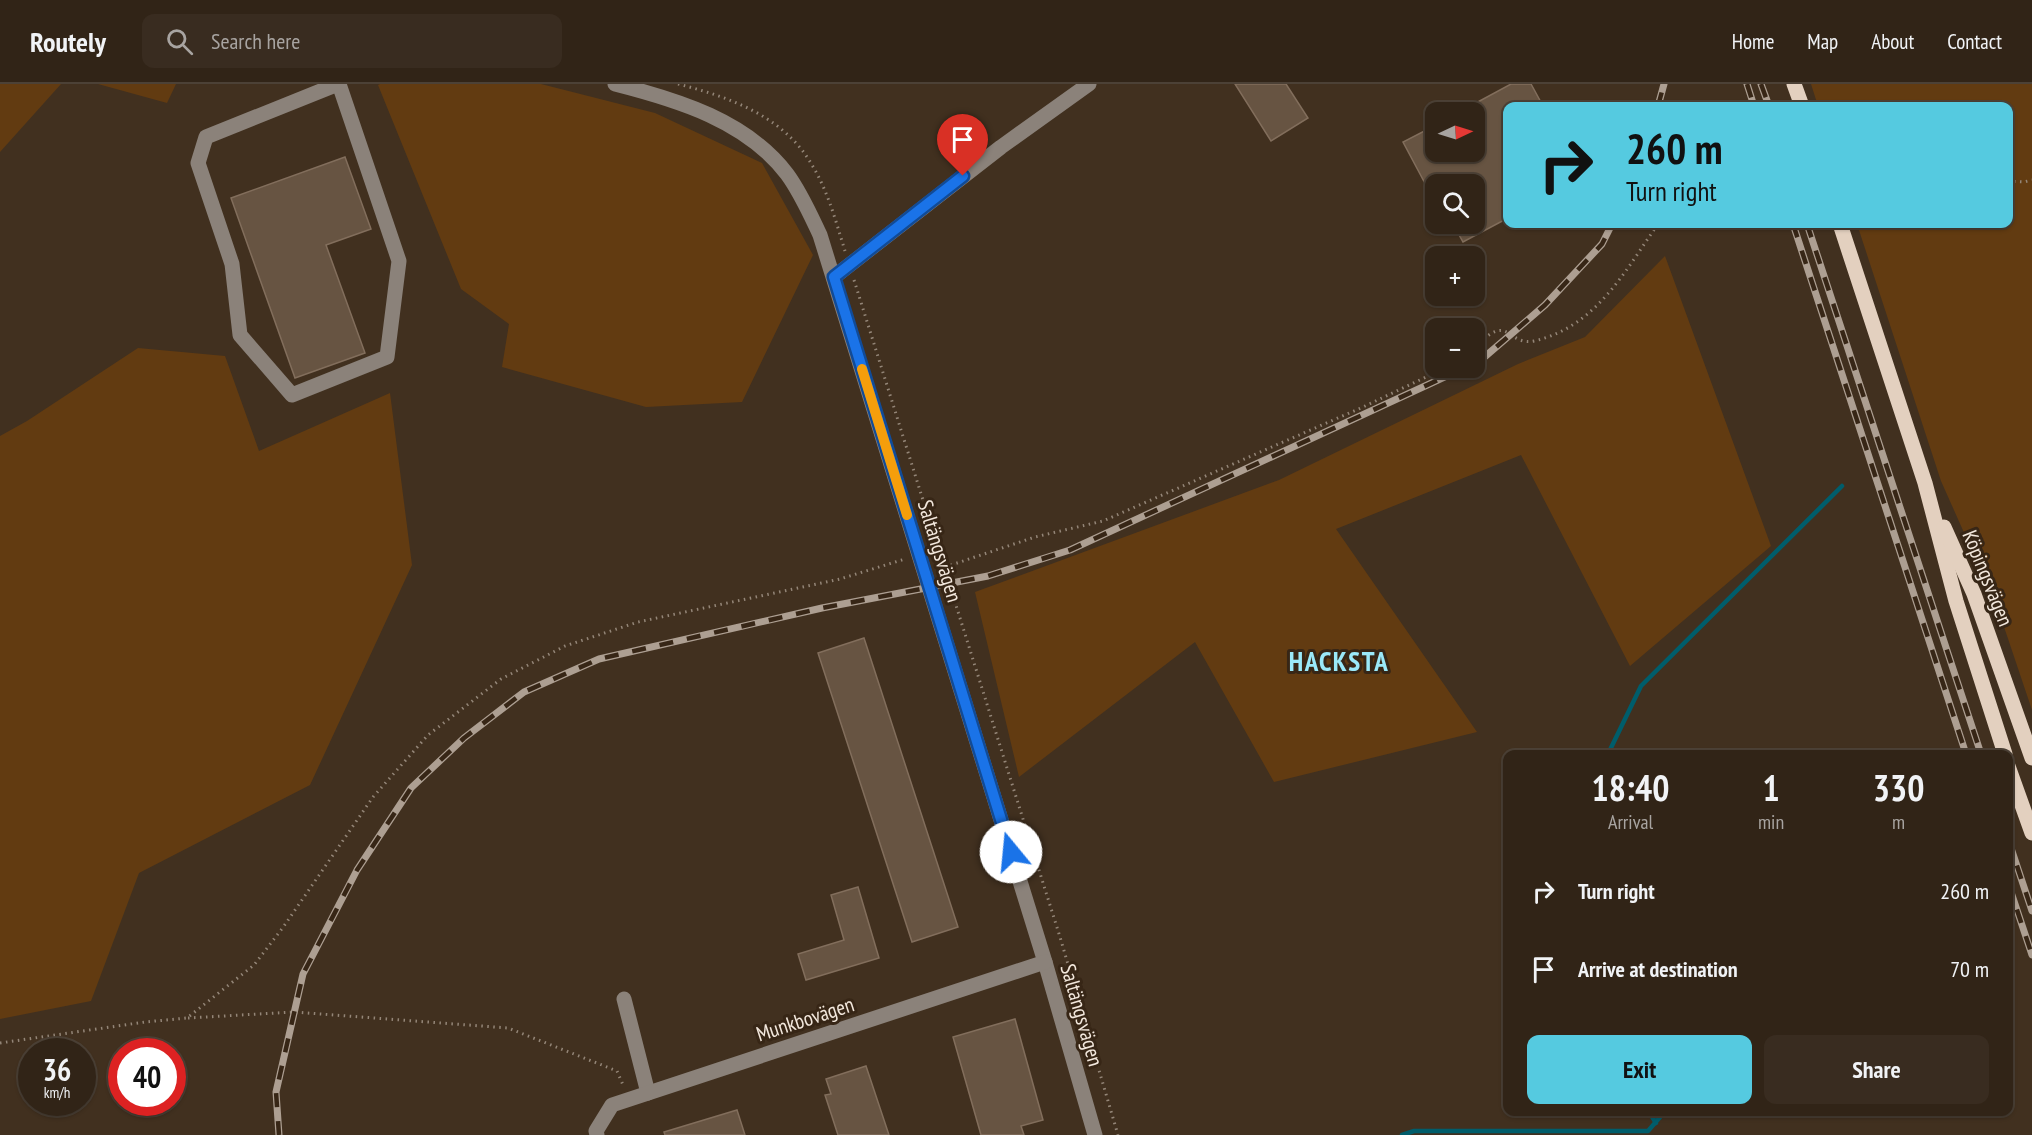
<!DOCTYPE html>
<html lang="en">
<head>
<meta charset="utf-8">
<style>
	:root { --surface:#312417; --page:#392c20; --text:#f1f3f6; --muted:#a8a4a1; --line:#4c4136; --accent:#55cae0 }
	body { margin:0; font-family:"PT Sans Narrow",sans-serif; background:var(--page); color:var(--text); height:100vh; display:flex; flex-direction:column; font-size:22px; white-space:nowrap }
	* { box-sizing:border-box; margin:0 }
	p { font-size:20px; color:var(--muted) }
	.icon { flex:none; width:33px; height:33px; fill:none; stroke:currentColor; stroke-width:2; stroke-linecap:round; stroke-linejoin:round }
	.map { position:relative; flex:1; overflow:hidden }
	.panel { position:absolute; left:1503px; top:666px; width:510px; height:366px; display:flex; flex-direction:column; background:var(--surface); border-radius:12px; box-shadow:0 2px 4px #0004,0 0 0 2px var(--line) }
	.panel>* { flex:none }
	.banner { position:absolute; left:1503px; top:18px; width:510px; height:126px; border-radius:12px; box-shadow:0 2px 4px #0004,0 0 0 2px var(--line); background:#55cae0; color:#111; overflow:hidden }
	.needle { width:39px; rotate:86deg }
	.tools { position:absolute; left:1425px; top:18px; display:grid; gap:12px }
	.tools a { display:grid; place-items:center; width:60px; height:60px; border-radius:12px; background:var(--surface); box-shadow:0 2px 4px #0004,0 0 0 2px var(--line); font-size:30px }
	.speed { position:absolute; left:18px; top:954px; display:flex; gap:12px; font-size:30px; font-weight:700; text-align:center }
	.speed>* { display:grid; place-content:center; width:78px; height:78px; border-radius:50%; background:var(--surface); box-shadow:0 2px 4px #0004,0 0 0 2px var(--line); line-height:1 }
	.speed small { font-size:15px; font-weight:400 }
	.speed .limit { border:9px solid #d22; background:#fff; color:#111 }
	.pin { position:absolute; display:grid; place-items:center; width:51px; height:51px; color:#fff; margin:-62px -26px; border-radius:50% 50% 50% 0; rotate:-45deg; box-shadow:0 0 6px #0007 }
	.pin .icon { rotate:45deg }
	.me { position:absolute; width:66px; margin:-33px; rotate:343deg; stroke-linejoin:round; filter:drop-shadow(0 0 4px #0008) }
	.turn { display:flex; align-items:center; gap:21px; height:126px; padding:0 24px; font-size:27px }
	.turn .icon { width:78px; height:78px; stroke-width:2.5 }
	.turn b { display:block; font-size:42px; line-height:51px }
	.eta { display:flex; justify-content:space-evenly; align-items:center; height:102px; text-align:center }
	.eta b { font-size:36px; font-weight:800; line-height:42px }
	.button { display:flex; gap:12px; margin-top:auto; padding:12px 24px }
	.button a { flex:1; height:69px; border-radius:12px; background:var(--accent); color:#111; font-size:24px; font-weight:800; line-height:69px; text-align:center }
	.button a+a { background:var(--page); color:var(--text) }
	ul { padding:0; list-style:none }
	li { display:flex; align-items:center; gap:18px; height:78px; padding:0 24px }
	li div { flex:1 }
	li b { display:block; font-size:22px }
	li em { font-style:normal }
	header { display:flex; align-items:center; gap:36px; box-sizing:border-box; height:84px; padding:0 30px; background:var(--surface); border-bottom:2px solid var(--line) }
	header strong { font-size:28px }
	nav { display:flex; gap:33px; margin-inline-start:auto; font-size:21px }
	.search { width:420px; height:54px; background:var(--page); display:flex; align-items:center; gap:15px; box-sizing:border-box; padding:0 21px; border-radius:12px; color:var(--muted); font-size:22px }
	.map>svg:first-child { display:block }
	.green { fill:#623b11 }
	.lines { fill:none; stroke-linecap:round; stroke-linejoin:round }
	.stream { stroke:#005d6b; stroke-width:4.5 }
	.building { fill:#675442; stroke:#826e5c; stroke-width:1.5 }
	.path { stroke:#948678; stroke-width:3; stroke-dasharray:1.5 4.5; stroke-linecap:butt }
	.minor { stroke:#8b827a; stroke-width:15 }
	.major { stroke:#e3d0bf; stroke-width:15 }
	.rail-casing { stroke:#ad9f92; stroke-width:7 }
	.rail { stroke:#372616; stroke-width:4.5; stroke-dasharray:14; stroke-linecap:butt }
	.route-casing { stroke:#114b97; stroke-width:15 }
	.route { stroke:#1a73e8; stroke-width:10 }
	.slow { stroke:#f59e0b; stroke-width:10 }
	.labels { text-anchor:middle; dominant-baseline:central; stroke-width:6; stroke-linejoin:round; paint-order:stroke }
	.street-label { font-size:21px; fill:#f3e8dd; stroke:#372616 }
	.district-label { font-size:27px; font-weight:bold; letter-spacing:1.5px; fill:#9ae9f9; stroke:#372616 }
</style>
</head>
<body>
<header>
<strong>Routely</strong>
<div class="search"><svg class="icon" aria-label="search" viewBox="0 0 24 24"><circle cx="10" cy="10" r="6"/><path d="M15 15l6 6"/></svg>Search here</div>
<nav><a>Home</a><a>Map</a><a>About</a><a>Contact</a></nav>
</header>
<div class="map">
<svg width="2032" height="1051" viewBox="0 0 2032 1051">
	<rect width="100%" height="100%" fill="#41301f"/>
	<g class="green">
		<path d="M0 0H61L0 68Z"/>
		<path d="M98 0H176L167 19Z"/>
		<path d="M380 0H541L655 29 762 79 813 171 742 318 646 323 502 283 509 240 461 205 378 1Z"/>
		<path d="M1811 0H2032V626L1998 525 1941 397 1857 140H2008V22H1818Z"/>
		<path d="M1665 172 1771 462 1630 582 1521 371 1336 445 1477 648 1274 698 1195 558 1019 693 975 508 1279 396 1518 280 1585 253Z"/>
		<path d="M138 264 225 272 259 367 390 309 412 481 310 701 139 789 91 917 0 935V352L27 337Z"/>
	</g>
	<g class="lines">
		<g class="stream">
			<path d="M1608 670 1641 602 1842 402"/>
			<path d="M2008 966H2012"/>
			<path d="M1649 1028 1656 1039"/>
			<path d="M1402 1051 1414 1047H1648L1661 1032 1673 1028"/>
		</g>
	</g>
	<g class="building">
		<path d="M1235 0H1286L1308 34 1271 57Z"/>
		<path d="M1511 0H1531L1543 22H1508V134L1463 158 1453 140H1474V100H1436V120L1403 58 1436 41V68H1474V20Z"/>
		<path d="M345 73 371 145 326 161 365 269 295 294 231 114Z"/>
		<path d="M864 554 958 843 912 858 818 569Z"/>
		<path d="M858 803 879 874 806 896 798 870 844 856 831 811Z"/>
		<path d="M1015 935 1043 1036 1021 1042 1024 1051H981L953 953Z"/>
		<path d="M866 982 889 1051H838L825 1011 831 1010 826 995Z"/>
		<path d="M737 1026 745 1051H665L664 1048Z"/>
	</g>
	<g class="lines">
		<g class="path">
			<path d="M678 0C729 13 784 32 812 81 828 107 836 138 845 167"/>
			<path d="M2008 97 2024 98 2032 96"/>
			<path d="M854 196 1060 853 1118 1051"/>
			<path d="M1474 262C1482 257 1489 249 1497 247 1509 243 1515 261 1534 257 1596 243 1625 187 1658 140"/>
			<path d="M945 483 1035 453 1103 437 1363 323 1445 284"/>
			<path d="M188 934 294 928 508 944 617 987 623 1001"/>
			<path d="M0 959 145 938 187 934 254 881 284 842 373 713 428 651 501 595 565 562 638 538 840 495 905 475"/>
		</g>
		<g class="minor">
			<path d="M338 0 206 53 198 79 232 180 240 251 292 311 387 273 399 177 339 0"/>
			<path d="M615 0C678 16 747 37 787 90 801 109 810 130 820 151L1045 878 1095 1051"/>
			<path d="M834 193 1001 63 1089 0"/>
			<path d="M624 915 648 1009"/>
			<path d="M597 1051 596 1047 612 1021 1045 878"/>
		</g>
		<g class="major">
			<path d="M1794 0 1802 22"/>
			<path d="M1840 140 1925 399 1956 517 2005 670"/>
			<path d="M1944 443 1974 510 2032 674"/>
			<path d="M2008 682 2032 749"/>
		</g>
		<defs>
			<g id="rail">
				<path d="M1747 0 1754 22"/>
				<path d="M1761 0 1769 22"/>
				<path d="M1658 22 1664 0"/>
				<path d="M1793 140 1966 670"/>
				<path d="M1807 140 1981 670"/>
				<path d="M1474 279 1481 276 1545 221 1602 160 1612 140"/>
				<path d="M2008 755 2032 827"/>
				<path d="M2008 799 2032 871"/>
				<path d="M279 1051 276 1008 303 890 357 786 411 704 464 654 524 608 599 575 822 524 988 492 1070 466 1464 284"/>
			</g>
		</defs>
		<use href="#rail" class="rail-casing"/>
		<use href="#rail" class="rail"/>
	</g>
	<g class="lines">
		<defs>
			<path id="route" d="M963 92 834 193 1011 768"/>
		</defs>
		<use href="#route" class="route-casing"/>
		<use href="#route" class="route"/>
		<path class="slow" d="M862 285 907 431"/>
	</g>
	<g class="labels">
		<g class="street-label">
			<text transform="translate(940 467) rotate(73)">Saltängsvägen</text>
			<text transform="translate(1988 494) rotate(68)">Köpingsvägen</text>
			<text transform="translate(1082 931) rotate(74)">Saltängsvägen</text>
			<text transform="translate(805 935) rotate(-18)">Munkbovägen</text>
		</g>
		<g class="district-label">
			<text x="1339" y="577">HACKSTA</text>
		</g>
	</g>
</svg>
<div class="tools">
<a><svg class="needle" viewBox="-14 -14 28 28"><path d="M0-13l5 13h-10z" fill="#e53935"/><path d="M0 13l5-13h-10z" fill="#a8a4a1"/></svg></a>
<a><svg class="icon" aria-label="search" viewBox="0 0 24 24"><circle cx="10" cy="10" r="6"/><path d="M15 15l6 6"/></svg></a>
<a>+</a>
<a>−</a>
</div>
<div class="speed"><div>36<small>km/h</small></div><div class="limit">40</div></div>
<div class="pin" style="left:963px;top:92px;background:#d93025"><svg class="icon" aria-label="arrive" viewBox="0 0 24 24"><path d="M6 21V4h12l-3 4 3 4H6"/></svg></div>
<svg class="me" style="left:1011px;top:768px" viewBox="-20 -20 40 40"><circle r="19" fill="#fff"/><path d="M0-13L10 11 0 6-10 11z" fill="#1a73e8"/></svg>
<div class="banner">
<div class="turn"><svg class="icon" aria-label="right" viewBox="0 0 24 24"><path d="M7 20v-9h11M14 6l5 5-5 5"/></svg><div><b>260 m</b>Turn right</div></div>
</div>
<section class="panel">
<div class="eta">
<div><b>18:40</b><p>Arrival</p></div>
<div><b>1</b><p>min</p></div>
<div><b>330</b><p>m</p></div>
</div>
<ul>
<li><svg class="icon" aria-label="right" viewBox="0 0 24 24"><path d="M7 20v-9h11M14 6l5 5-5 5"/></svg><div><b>Turn right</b></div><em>260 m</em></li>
<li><svg class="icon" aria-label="arrive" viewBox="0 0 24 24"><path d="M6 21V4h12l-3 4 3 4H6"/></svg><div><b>Arrive at destination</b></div><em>70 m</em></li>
</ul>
<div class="button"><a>Exit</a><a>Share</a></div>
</section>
</div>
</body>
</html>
